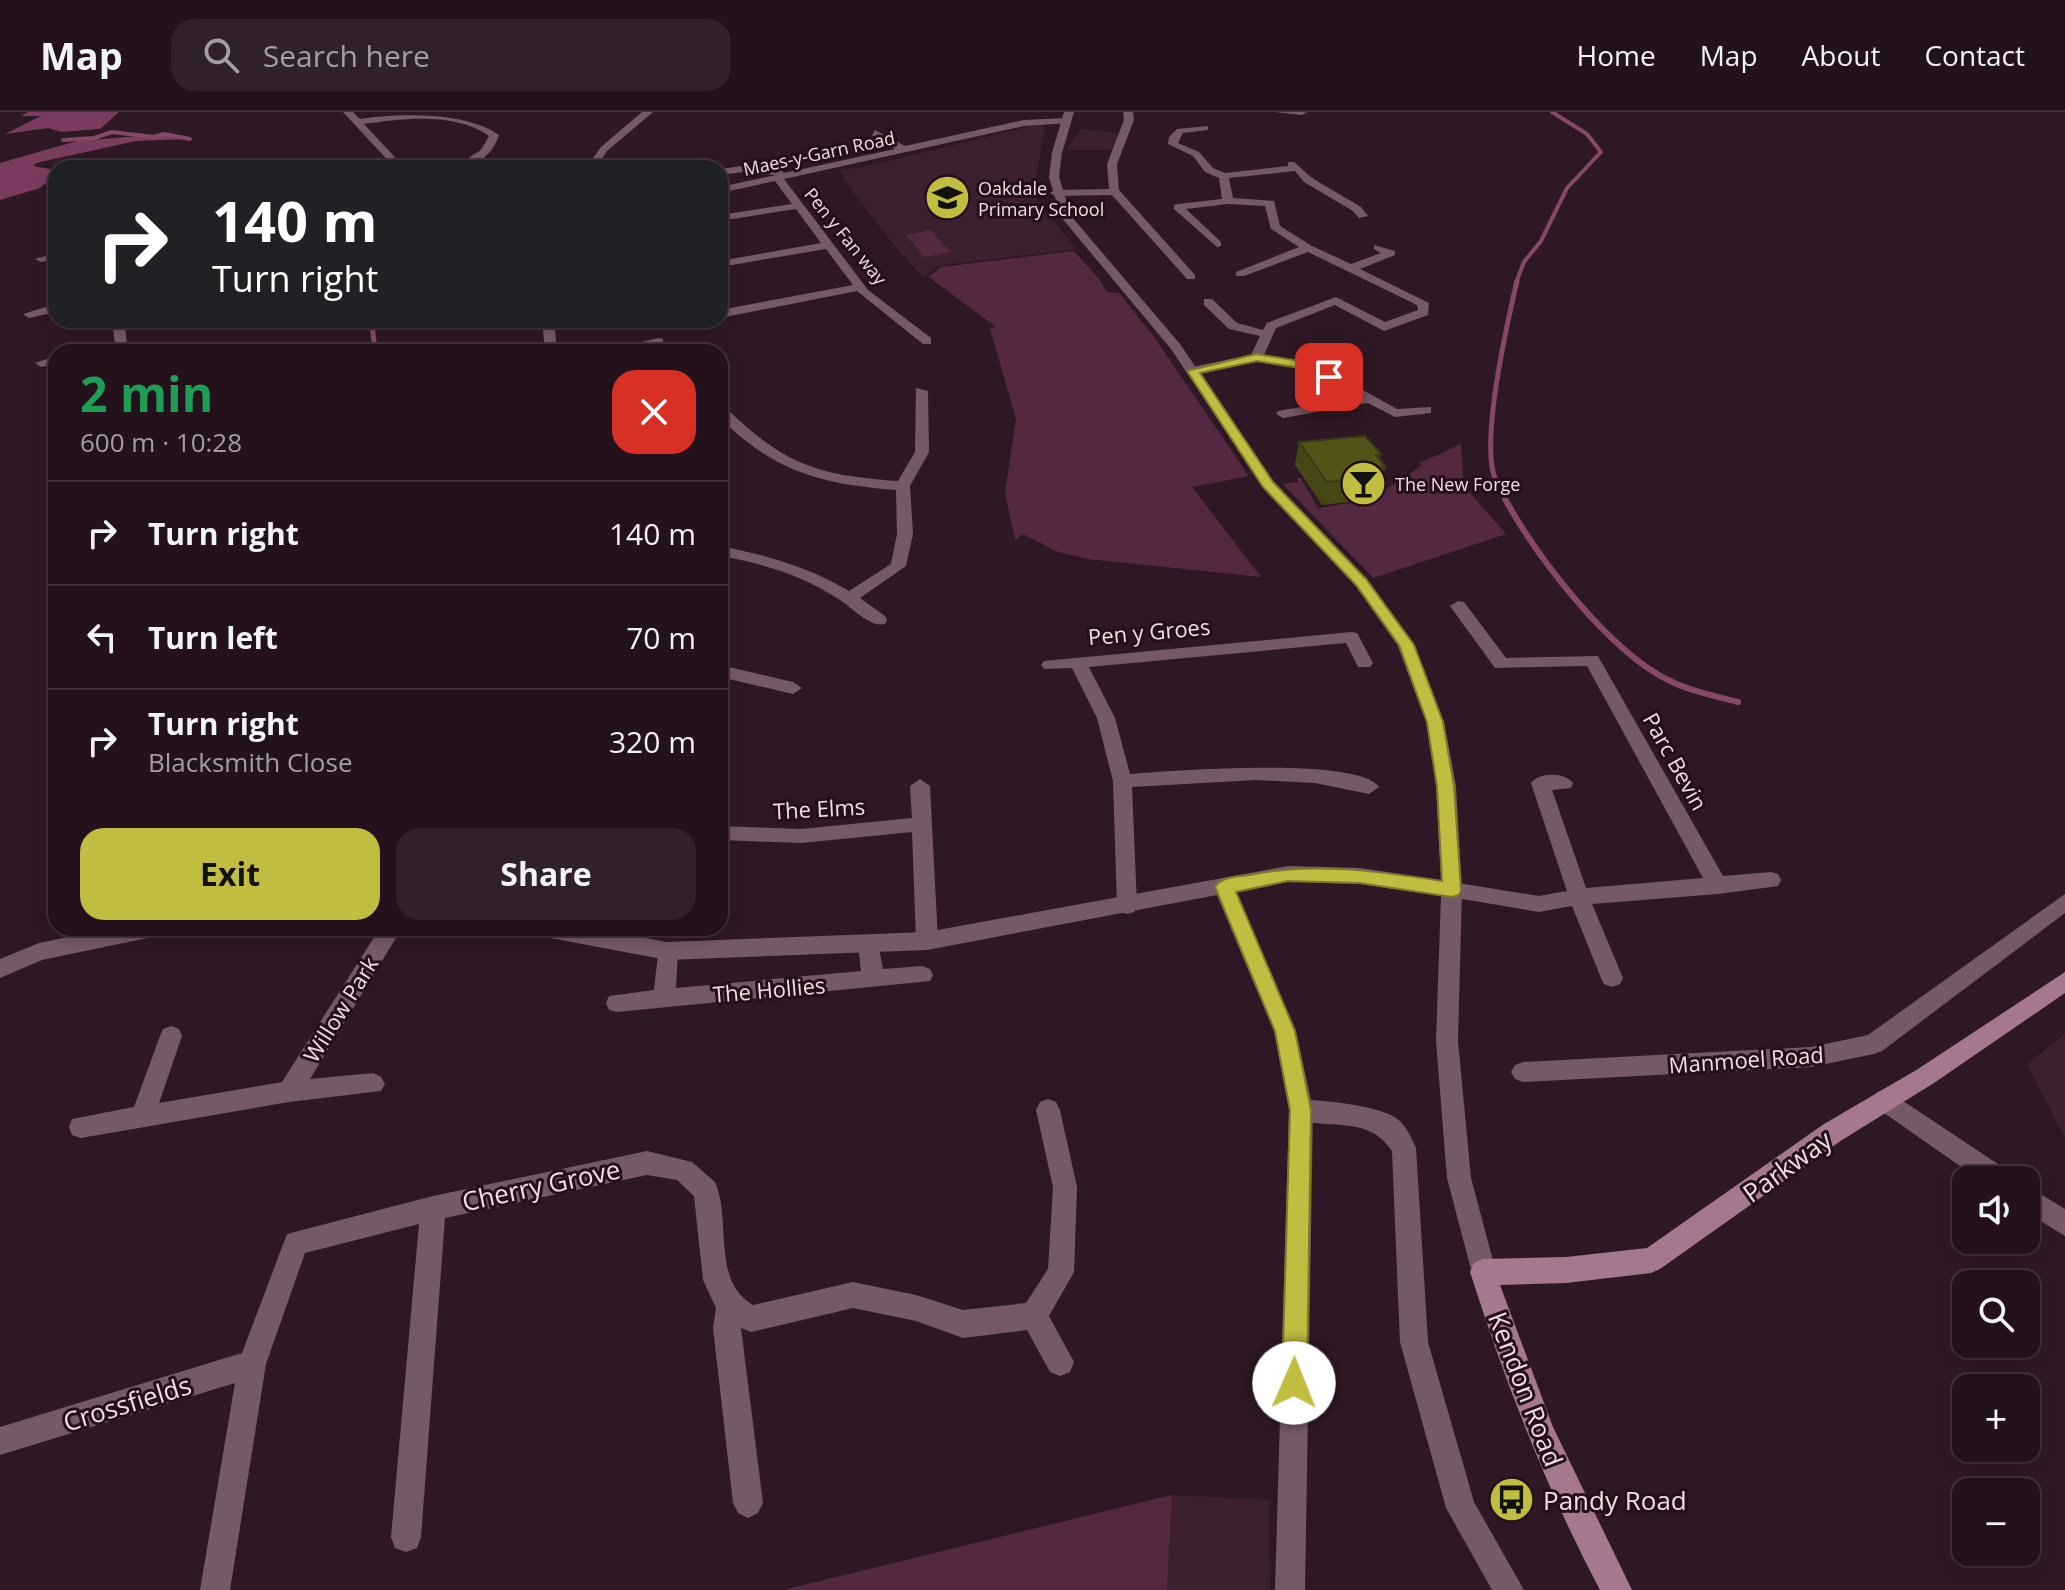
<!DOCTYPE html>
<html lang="en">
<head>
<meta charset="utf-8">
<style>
	:root { --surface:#23121c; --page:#2f2029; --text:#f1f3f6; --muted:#a39ea3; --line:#40323b; --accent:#c1bd40 }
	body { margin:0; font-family:"Open Sans",sans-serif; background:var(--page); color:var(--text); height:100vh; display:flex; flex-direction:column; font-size:30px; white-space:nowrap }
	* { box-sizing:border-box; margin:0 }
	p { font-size:26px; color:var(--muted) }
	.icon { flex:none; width:44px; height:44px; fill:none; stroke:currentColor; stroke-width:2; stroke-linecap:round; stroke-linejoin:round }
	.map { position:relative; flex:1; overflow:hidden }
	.drawer { position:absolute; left:48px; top:232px; width:680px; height:592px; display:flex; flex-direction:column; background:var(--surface); border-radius:24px; box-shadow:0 4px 12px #0003,0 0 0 2px var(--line) }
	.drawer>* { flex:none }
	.banner { position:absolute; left:48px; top:48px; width:680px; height:168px; border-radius:24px; box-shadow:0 4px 12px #0003,0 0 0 2px var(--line); background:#202124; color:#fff; overflow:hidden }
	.controls { position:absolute; left:1952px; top:1054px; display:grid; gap:16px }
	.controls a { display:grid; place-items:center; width:88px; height:88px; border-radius:16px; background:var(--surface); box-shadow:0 4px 12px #0003,0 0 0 2px var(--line); font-size:40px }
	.pin { position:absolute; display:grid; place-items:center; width:68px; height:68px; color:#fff; margin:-34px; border-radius:16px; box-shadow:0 4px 12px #0006 }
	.me { position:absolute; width:88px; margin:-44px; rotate:1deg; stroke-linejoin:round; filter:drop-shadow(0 0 6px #0008) }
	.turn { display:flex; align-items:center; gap:28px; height:168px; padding:0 32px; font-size:36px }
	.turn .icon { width:104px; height:104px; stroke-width:2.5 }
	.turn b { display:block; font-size:56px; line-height:68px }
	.round { display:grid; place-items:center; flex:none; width:84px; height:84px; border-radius:24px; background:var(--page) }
	.overview { display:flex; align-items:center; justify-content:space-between; height:136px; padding:0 32px }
	h1 { font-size:48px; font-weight:700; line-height:60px; color:#1e9e55 }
	.primary-button { display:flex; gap:16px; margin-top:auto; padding:16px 32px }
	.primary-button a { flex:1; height:92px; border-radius:24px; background:var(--accent); color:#111; font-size:32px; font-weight:700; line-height:92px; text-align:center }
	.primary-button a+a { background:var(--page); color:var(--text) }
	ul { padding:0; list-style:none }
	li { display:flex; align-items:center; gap:24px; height:104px; padding:0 32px; border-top:2px solid var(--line) }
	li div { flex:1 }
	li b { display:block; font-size:30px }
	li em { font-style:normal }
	header { display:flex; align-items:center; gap:48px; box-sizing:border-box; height:112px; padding:0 40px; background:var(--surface); border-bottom:2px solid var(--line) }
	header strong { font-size:38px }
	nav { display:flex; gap:44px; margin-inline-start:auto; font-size:28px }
	.search { width:560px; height:72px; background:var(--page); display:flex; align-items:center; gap:20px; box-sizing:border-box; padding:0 28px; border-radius:24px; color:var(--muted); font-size:30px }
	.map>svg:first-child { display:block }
	.built { fill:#3d2030 }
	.green { fill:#552842 }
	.forest { fill:#793c5f }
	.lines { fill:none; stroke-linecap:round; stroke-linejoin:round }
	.stream-far2 { stroke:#85476a; stroke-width:4 }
	.stream-far1 { stroke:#85476a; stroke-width:5 }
	.stream { stroke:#85476a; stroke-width:6 }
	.minor { fill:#755968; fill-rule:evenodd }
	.tertiary { fill:#755968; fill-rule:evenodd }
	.secondary { fill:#a67890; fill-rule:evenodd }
	.wall { fill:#474716 }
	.shaded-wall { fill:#3a3912 }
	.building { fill:#535219; stroke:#3a3912; stroke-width:2 }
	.route { fill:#c1bd40; stroke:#7d7b2a; stroke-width:2 }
	.labels { text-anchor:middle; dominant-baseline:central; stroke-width:6; stroke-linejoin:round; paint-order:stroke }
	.far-street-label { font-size:18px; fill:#efdee6; stroke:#250f1b }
	.far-poi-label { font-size:18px; fill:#efdee6; stroke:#250f1b; text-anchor:start }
	.street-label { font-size:22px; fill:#efdee6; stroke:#250f1b }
	.near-street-label { font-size:26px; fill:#efdee6; stroke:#250f1b }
	.near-poi-label { font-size:26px; fill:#efdee6; stroke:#250f1b; text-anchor:start }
</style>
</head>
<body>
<header>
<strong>Map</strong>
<div class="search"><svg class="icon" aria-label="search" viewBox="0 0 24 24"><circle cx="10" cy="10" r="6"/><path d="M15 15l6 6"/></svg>Search here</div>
<nav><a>Home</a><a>Map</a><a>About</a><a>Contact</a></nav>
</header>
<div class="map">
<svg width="2065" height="1478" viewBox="0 0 2065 1478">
	<rect width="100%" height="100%" fill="#2f1825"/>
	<g class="built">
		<path d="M1035 13H1046L1033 79 1039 92 1077 137 936 154 923 165 893 132 845 69 840 57 859 56Z"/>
		<path d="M1081 17 1121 21 1114 38H1067Z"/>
		<path d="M2065 922V1026L2027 952Z"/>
		<path d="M1172 1383 1269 1388 1270 1478H1167Z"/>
	</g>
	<g class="green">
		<path d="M931 118 950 140 924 145 906 123Z"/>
		<path d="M1074 139 1100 168 1107 180 1119 181 1152 222 1249 364 1192 375 1261 465 1088 447 1058 440 1023 422 1015 428 1005 380 1016 307 990 217 996 215 929 165 941 155Z"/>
		<path d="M1461 332 1464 374 1506 422 1373 466 1283 372 1298 370 1297 366H1301L1318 396 1370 388 1421 354 1420 351Z"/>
		<path d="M1172 1383 1167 1478H783Z"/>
	</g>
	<g class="forest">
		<path d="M28 0H119L100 17 61 20 48 16 5 22 41 4H21Z"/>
		<path d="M164 22 190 27 136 29 36 51 33 54 56 58V62L40 76 0 88V51L77 29Z"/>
	</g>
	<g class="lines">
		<g class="stream-far2">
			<path d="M63 28 94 26 112 20 154 25 164 22 190 27"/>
			<path d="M1516 171 1524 150 1541 129 1567 76 1601 40 1587 22 1552 0"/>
		</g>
		<g class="stream-far1">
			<path d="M372 211 375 240"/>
			<path d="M229 214 261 208"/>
			<path d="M1506 389C1500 379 1494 367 1492 355 1485 309 1506 216 1517 169"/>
		</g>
		<path class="stream" d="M1505 387C1537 445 1608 538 1668 568 1690 579 1714 584 1738 590"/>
		<g class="minor">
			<path d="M343 0H353L360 7C400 1 466 0 499 23 492 45 474 56 452 56L481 38 489 24C457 0 402 6 364 12L405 56H395Z"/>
			<path d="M642 0H653L607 39 596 56H586L601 35Z"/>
			<path d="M1123 0H1133L1134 8 1117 52 1119 78 1195 163V167H1187L1112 83 1055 84 1050 81 1055 78 1109 77 1107 52 1124 8Z"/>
			<path d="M1275 0H1307L1302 3Z"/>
			<path d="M1066 6 1069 11 1024 14 784 67 868 178 931 226V232H923L857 179 720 206V198L853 173 826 137 720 155V149L821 131 796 97 720 109V103L792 92 775 69 720 81V75L776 63 743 60 720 63V57L743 54 780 57 784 61 895 37 872 23 875 18 905 34 1024 8Z"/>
			<path d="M1208 14V18L1183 21 1178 31 1199 40 1213 56 1225 61 1288 54V50H1294L1312 66 1361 95 1368 104 1359 106 1353 99 1304 70 1295 59 1229 66 1233 86 1274 89 1280 114 1312 134 1351 152 1381 141 1374 137V133L1395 139V143L1360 157 1429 191 1428 203 1384 219 1335 193 1276 216 1264 243 1314 251 1397 297 1431 295V301L1395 305 1368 291 1283 306 1276 302 1278 299 1356 285 1306 257 1256 250 1187 262V256L1251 243 1260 224 1229 217 1204 193V187H1212L1237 211 1263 218 1267 211 1336 185 1385 210 1418 198 1417 193 1308 140 1244 164H1236V160L1299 135 1271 117 1265 94 1228 92 1186 97 1221 130V134L1217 135 1174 97V93L1178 92 1222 87 1219 66 1205 60 1193 44 1168 32 1169 25 1177 17Z"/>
			<path d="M56 141V147L41 150 35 147Z"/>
			<path d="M56 192V200L29 206 23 202Z"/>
			<path d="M112 208H124L128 240H88L115 232Z"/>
			<path d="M542 208H554L557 240H545Z"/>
			<path d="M659 226 663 227V233L624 240H597Z"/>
			<path d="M56 244V252L41 255 35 251Z"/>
			<path d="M916 276 928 279 929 340 910 374 913 422 906 454 860 486 885 504 887 508 885 512C869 516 851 494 837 486 801 463 762 451 720 444V434C766 443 808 455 849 479L891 452 897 422 896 378C820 372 775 360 720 306V295L726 296C785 353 817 363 898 369L915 340Z"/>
			<path d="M1458 489 1464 490 1506 546 1598 544 1723 764 1771 760 1778 762 1781 768 1778 774 1718 782 1592 792 1623 866 1620 872 1612 875 1604 872 1601 866 1572 794 1539 800 1445 784 1442 778 1445 772 1452 770 1539 784 1567 779 1531 671C1539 660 1565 660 1573 671L1571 676 1552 678 1586 776 1703 766 1587 554 1495 556 1450 494Z"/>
			<path d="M1351 520 1357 521 1373 551 1370 555H1358L1346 531 1089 555 1115 606 1130 662C1169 659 1358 644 1379 675L1369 682 1315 671 1256 668 1132 675 1137 794 1134 800 1127 802 1120 800 1117 794 1113 669 1097 606 1072 556 1044 557 1041 553 1044 549Z"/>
			<path d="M720 553 793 570 802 576 793 582 720 565Z"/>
			<path d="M920 667 930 674 938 829 935 835 927 838 919 835 916 829 912 720 801 731 720 728V714L801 717 912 706 910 674Z"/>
			<path d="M2065 782V801L1882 939 1874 942 1811 955 1523 970 1515 967 1511 960 1515 953 1523 950 1811 935 1868 923Z"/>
			<path d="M380 816H402L310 967 373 961 381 965 385 972 381 979 289 990 81 1026 72 1023 69 1015 72 1007 134 995 160 924 163 917 171 914 179 917 182 924 159 991 282 970Z"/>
			<path d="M869 824 877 827 883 857 922 854 930 857 933 863 930 869 617 900 609 898 606 891 609 884 654 878 659 833 667 830 675 833 678 839 676 876 861 859 858 833 861 827Z"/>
			<path d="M1885 977 2010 1060 2013 1068H1980L1877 996 1873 988 1877 980Z"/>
			<path d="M1048 987 1056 990 1060 998 1077 1075 1074 1160 1049 1204 1074 1250 1070 1260 1060 1264 1050 1260 1027 1218 963 1226 916 1209 853 1196 751 1220 741 1216 763 1391 758 1401 748 1406 738 1401 733 1391 713 1216 716 1196 703 1168 694 1084 677 1068 647 1063 445 1106 421 1425 417 1436 406 1440 395 1436 391 1425 419 1112 305 1141 266 1252 230 1478H200L235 1271 0 1343V1315L242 1241 287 1122 433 1084 647 1039 692 1050 715 1070C732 1108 711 1169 753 1193L853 1170 916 1183 963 1198 1026 1191 1048 1157 1053 1075 1036 998 1040 990Z"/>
			<path d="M1301 987C1324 989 1383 993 1400 1009 1407 1016 1412 1027 1416 1036L1428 1230 1474 1390 1524 1478H1492L1446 1396 1400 1230 1392 1039C1368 1002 1328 1019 1293 1006L1289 998 1293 990Z"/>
			<path d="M2026 1073 2065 1097V1124L2026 1100Z"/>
		</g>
		<g class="tertiary">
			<path d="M1064 0H1074L1062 41 1059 65 1071 104 1180 232 1273 369 1367 467 1414 533 1444 610 1456 674 1462 778 1458 929 1471 1066 1496 1160 1492 1169 1483 1173 1474 1169 1447 1066 1436 929 1441 784 1360 772 1288 770 1236 780 1296 919 1313 998 1305 1478H1275L1289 998 1274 919 1217 783 927 838 667 848 545 825 538 822 534 816H591L667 830 927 820 1288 754 1360 756 1441 768 1436 674 1426 610 1398 534 1355 473 1263 375 1171 237 1061 105 1049 65 1052 41Z"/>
			<path d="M111 816H163L159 822 152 825 42 848 0 866V847L39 831Z"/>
		</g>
		<path class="secondary" d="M2065 860V881L1934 971 1842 1028 1660 1157 1651 1161 1566 1171 1500 1173 1553 1315 1632 1478H1600C1546 1376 1505 1270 1470 1160L1474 1151 1483 1147 1566 1145 1647 1136 1824 1012 1918 957Z"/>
	</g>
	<path class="wall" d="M1299 330 1381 342 1380 348V378L1370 379 1368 388 1322 393 1295 353Z"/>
	<path class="shaded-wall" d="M1381 342 1378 356 1386 355 1380 378 1370 379 1374 365 1368 357 1376 343Z"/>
	<path class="building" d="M1365 324 1381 342 1376 343 1386 355 1368 357 1374 365 1327 370 1299 330Z"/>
	<path class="route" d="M1256 242 1313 251 1335 265 1329 269 1306 257 1257 249 1200 261 1273 370 1366 467 1414 533 1443 610 1454 674 1461 778 1459 783 1452 785 1360 771 1288 769 1236 780 1295 919 1311 998 1307 1271 1303 1280 1294 1284 1285 1280 1282 1271 1290 998 1275 919 1215 775C1221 764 1238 765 1249 763 1315 750 1377 759 1442 769L1437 674 1427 610 1399 533 1356 473 1263 375 1187 259Z"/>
	<defs>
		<symbol id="school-disc" viewBox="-11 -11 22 22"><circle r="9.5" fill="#c1bd40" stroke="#250f1b"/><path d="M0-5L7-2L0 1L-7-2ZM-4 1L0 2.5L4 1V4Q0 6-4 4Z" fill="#111"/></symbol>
		<symbol id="bar-disc" viewBox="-11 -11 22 22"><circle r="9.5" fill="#c1bd40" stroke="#250f1b"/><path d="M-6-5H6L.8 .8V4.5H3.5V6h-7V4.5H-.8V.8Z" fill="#111"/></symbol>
		<symbol id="bus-disc" viewBox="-11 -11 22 22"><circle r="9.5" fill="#c1bd40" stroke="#250f1b"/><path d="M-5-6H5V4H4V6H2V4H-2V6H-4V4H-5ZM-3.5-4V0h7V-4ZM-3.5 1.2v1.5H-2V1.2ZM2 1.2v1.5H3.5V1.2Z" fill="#111"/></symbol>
	</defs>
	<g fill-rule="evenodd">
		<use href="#school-disc" x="922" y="60" width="51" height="51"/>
		<use href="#bar-disc" x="1338" y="346" width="51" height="51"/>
		<use href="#bus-disc" x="1486" y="1362" width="51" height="51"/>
	</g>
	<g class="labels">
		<g class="far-street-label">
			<text transform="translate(819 41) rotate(-12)">Maes-y-Garn Road</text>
			<text transform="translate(846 124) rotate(51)">Pen y Fan way</text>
		</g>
		<g class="far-poi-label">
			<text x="978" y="76">Oakdale<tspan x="978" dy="21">Primary School</tspan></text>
			<text x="1395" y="372">The New Forge</text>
		</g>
		<g class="street-label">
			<text transform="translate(1149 519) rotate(-5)">Pen y Groes</text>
			<text transform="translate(1676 649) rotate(61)">Parc Bevin</text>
			<text transform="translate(819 696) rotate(-3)">The Elms</text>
			<text transform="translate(769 877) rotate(-5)">The Hollies</text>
			<text transform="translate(340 897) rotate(-58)">Willow Park</text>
			<text transform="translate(1746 947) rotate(-4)">Manmoel Road</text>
		</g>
		<g class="near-street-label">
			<text transform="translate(1787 1054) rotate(-36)">Parkway</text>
			<text transform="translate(541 1073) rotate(-12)">Cherry Grove</text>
			<text transform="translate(1526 1277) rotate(69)">Kendon Road</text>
			<text transform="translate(127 1291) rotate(-17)">Crossfields</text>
		</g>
		<g class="near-poi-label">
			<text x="1543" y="1388">Pandy Road</text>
		</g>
	</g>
</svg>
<div class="controls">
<a><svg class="icon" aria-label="sound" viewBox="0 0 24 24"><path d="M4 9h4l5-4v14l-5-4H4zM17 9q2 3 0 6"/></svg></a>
<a><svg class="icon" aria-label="search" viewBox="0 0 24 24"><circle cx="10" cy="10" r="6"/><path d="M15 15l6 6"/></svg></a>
<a>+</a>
<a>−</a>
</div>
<div class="pin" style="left:1329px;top:265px;background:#d93025"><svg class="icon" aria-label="arrive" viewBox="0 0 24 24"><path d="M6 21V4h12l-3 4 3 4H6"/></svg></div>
<svg class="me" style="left:1294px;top:1271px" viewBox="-20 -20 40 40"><circle r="19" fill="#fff"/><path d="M0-13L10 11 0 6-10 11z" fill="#c1bd40"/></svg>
<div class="banner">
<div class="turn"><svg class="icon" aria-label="right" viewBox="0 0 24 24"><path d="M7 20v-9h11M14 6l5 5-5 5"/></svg><div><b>140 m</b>Turn right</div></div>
</div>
<section class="drawer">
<div class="overview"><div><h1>2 min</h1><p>600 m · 10:28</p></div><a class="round" style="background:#d93025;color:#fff"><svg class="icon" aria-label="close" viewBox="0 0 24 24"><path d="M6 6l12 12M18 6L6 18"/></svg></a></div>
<ul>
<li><svg class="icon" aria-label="right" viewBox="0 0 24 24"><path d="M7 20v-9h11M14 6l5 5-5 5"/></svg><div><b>Turn right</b></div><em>140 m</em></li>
<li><svg class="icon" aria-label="left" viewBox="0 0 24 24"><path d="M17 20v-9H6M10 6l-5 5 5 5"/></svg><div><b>Turn left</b></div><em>70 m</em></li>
<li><svg class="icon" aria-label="right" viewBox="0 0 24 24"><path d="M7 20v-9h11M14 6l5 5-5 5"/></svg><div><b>Turn right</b><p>Blacksmith Close</p></div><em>320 m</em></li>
</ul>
<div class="primary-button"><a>Exit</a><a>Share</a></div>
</section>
</div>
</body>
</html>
